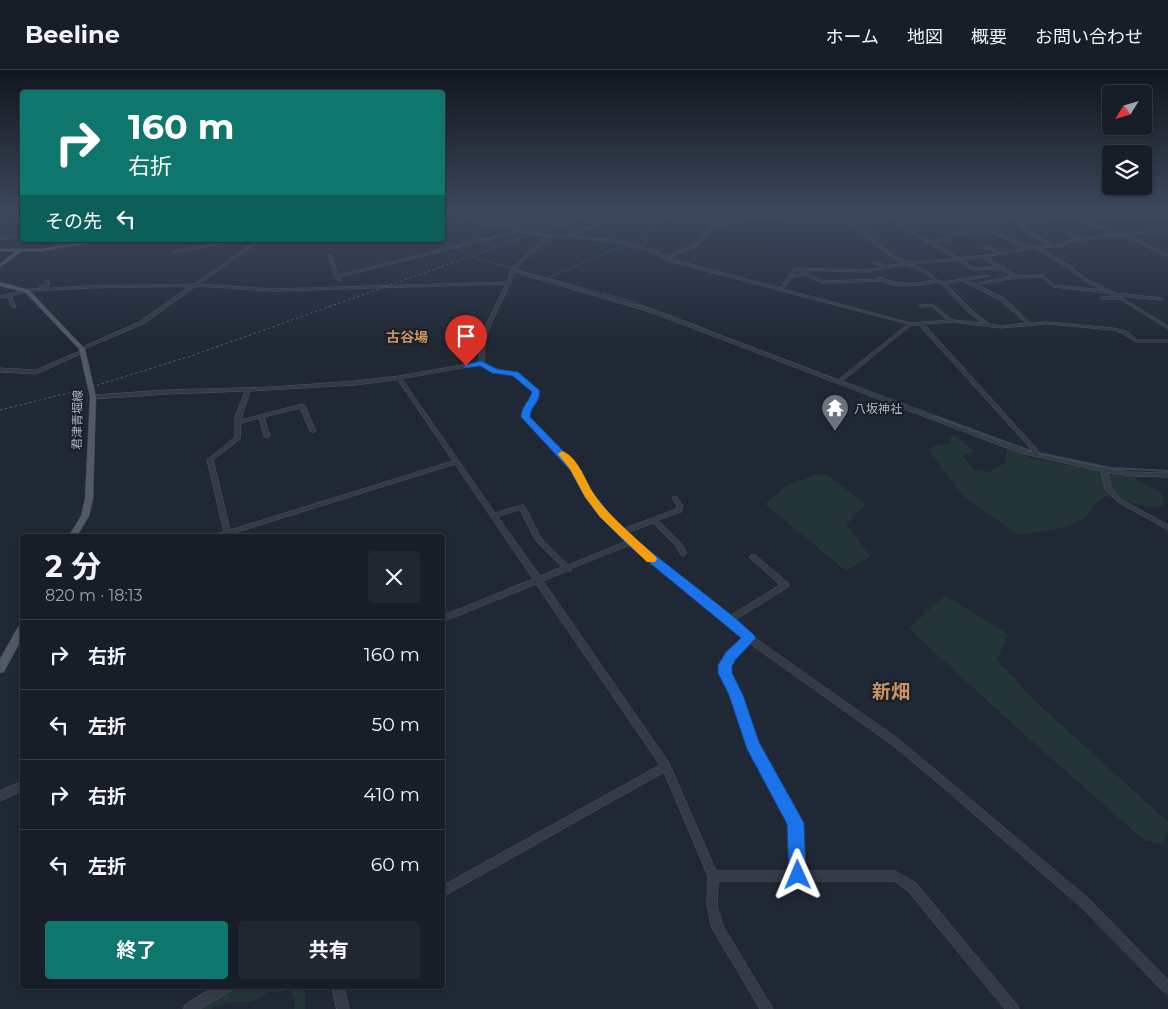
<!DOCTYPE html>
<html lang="ja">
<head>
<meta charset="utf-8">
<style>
	:root { --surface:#181e28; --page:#212730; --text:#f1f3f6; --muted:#9fa2a8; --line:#363c45; --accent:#0f766e }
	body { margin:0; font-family:Montserrat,"Noto Sans JP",sans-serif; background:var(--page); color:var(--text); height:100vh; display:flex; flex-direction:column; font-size:19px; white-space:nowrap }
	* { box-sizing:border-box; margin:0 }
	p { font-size:16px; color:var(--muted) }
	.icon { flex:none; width:28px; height:28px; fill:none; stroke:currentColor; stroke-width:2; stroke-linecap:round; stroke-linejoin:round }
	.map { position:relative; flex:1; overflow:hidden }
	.drawer { position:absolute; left:20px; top:464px; width:425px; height:455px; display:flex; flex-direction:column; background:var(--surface); border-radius:5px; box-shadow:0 1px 4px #0004,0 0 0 1px var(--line) }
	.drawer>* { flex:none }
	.top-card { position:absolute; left:20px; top:20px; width:425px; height:152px; border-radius:5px; box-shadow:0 1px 4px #0004,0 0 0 1px var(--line); background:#0f766e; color:#fff; overflow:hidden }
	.needle { width:32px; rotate:233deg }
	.controls { position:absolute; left:1102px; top:15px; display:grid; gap:10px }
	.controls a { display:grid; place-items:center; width:50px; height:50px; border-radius:5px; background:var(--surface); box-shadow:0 1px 4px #0004,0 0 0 1px var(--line); font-size:25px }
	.pin { position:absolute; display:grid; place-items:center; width:42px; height:42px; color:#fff; margin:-51px -21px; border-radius:50% 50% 50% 0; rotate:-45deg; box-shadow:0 0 5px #0007 }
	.pin .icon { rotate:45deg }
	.me { position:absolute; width:55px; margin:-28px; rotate:359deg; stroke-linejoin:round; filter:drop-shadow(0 0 4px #0008) }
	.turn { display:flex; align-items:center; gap:18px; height:105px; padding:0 25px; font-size:22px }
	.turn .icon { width:65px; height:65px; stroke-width:2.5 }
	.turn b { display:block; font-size:35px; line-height:42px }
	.then { display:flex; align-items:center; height:48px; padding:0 25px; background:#0003; gap:10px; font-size:19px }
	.round { display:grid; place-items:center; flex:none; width:52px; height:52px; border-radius:5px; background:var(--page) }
	.overview { display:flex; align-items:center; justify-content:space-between; height:85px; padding:0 25px }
	h1 { font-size:30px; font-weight:700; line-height:38px }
	.primary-button { display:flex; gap:10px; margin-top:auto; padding:10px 25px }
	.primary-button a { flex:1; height:58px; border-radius:5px; background:var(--accent); color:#fff; font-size:20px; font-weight:700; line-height:58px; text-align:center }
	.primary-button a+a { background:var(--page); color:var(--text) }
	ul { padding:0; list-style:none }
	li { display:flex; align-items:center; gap:15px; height:70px; padding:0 25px; border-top:1px solid var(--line) }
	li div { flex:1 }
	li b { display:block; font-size:19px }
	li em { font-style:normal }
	header { display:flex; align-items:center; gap:30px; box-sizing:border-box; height:70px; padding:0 25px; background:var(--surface); border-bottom:1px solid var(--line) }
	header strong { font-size:24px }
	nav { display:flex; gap:28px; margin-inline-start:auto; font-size:18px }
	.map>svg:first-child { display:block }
	.green { fill:#233537 }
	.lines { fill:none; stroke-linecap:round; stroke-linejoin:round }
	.stream-far1 { stroke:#36465d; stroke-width:1 }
	.stream { stroke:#36465d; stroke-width:2 }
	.minor-casing { stroke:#4e5560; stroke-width:1 }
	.major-casing { stroke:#3d444f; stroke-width:1 }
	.highway-casing { stroke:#3b424d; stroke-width:1 }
	.minor { fill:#343a46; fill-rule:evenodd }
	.major { fill:#515966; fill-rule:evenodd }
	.highway { fill:#6b6251; fill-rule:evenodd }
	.rail { stroke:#565e6c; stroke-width:1; stroke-dasharray:2.5 2.5; stroke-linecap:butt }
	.route { fill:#1a73e8; stroke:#114b97 }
	.slow { fill:#f59e0b }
	.labels { text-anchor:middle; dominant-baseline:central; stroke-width:4.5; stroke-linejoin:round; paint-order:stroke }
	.far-poi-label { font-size:12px; fill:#aeb5c2; stroke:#19202a; text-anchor:start }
	.far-street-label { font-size:12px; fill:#aeb5c2; stroke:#19202a }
	.far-neighbourhood-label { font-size:14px; font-weight:bold; fill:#cc925f; stroke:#19202a }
	.near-neighbourhood-label { font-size:19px; font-weight:bold; fill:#cc925f; stroke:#19202a }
</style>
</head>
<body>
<header>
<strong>Beeline</strong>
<nav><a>ホーム</a><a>地図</a><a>概要</a><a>お問い合わせ</a></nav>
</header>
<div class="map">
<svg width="1168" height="939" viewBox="0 0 1168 939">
	<rect width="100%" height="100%" fill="#202835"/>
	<g class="green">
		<path d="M949 366H956L974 381 963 386 973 399 989 402 1005 393 1007 379 1032 388 1132 407 1162 423 1165 436 1148 437 1105 426C1093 433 1089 446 1080 451 1069 458 1032 463 1018 465L962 425 928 379 938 375 950 374Z"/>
		<path d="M818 404 829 406 866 434 846 455 871 486 846 501 765 434 787 415Z"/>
		<path d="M944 525 1008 564 997 590 1035 631 1168 752V761L1163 774 1145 771 1027 667 909 559Z"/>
		<path d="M241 916H305V939H294L295 927 288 919 280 922H268L256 930 247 932H228L211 939H193Z"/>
	</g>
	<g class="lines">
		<g class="stream-far1">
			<path d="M442 170 452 176"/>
			<path d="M454 177 469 185"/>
			<path d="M643 178C647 153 659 153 679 142"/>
			<path d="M472 187 511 198"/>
			<path d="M514 199 599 222"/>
			<path d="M550 207 625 175 641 179"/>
			<path d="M602 223 628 230 708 260"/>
			<path d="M712 262 839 310"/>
			<path d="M843 311 939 347"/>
		</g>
		<g class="stream">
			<path d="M935 346 1033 382"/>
			<path d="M1038 383 1111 398 1168 401"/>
		</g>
		<defs>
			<g id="minor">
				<path d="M457 142H461L480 151 516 157 533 163 568 165 598 152 600 142H604L601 154 572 166C604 168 637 172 665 186L694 175 712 156H709V154H715L746 147 816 142 814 143 746 149 716 156 696 177 668 188 780 218C786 212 788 203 795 198L865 200 882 197 873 193V191H874L887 196 903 193 892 188 861 162 831 142H835L863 160 894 186 908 192 955 189C933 175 909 164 888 147L900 144V142H904L903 146 893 148 915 163 930 171 948 168V170L933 172 959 188 997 184 989 179H983V177C994 176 994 182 1002 183 1008 183 1020 179 1026 178L992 163 952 165 953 163 992 161 1031 177 1050 175 1026 163 1018 152 997 142H1001L1020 150 1028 161 1055 175 1062 174 1068 170 1077 169 1068 164 1069 162 1082 168 1113 164 1078 149 1079 147 1117 164 1168 161V163L1129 165 1168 185V187L1124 166 1102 167 1085 170 1083 171 1081 170 1070 172 1063 176 1040 178 1069 195 1087 209 1115 223 1162 228V230H1160L1119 226 1168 256V259L1120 229H1101V227H1115L1108 223 1053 217 1042 207 1016 208 977 215 1004 228 1031 253 1047 252 1113 258 1126 261 1137 270H1168V272H1136L1122 263 1113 260 1047 254 1001 258 953 252 924 254 1036 378 1039 384 1104 398 1130 402 1168 403V407L1130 406 1108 402 1111 418 1122 430 1168 455V460L1118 432 1105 419 1101 401 1020 383 650 242 514 202C509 221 497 238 490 257 485 268 484 280 484 292L496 300 517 303 538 321C538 330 528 337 528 347L576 397 592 423 606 442 623 459 676 439 677 436 672 428 675 426 677 427 683 436 681 442 658 450 681 473 687 483 685 485H681L676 476 653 453 627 463 634 470 730 546 780 515 751 489 749 487 751 485H755L788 513 789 515 788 517 735 550 752 566 897 668 944 707 1089 829 1168 910V924L1164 922 1081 837 938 713 891 674 749 573 734 588 729 596V603L740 625 756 673 801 753 803 801H895L916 813 1017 935 1019 939H1005L908 821 894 811H718L717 835 723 856 773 939H760L712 858 707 835 708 806 664 702 442 827V816L660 695 536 514 442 552V546L533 509 455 394 231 464V466H214L215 464 224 462 207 390 235 367V347L245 321 167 324 93 329 90 327 93 325 167 320 273 317 355 311 399 306 479 292 480 277 483 261 506 214 273 221 196 216 143 254 82 280H80V278L139 252 190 216 91 218 30 221 11 226 16 237 14 238 12 237 7 227 0 228V226L30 219 91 216 194 214 257 170H261L199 214 273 219 507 212 511 199 547 166 532 165 521 161 340 207 341 210 339 211 335 207 328 184 331 185 339 205 518 160 478 153ZM551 166C583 169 616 170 647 180 654 183 661 188 668 191L908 254 838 310 654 240 515 200ZM1035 178 1067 197 1085 211 1103 220 1054 215 1043 205 1017 206 1005 199V197H1003L987 187ZM983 188 997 197 974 198 962 190ZM958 191 972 200 1001 199 1012 206 974 214 967 210 989 206 987 205 943 212 937 210 929 202 912 194ZM907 195 927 204 933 210C911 215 900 215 879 207L877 208 878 209 823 211 806 203 792 205 796 200 865 202ZM805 205 822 213 882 211 893 215 907 216 921 215 936 212 942 214 970 244 983 253 953 250 932 234 921 235 919 236 921 237 931 236 948 250 911 253 783 219 791 208ZM962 211 1000 230 1026 253 1001 256 990 254 974 242 946 214ZM912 255H919L1031 379 1032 382 1024 381 842 312ZM480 295 493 302 513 305 533 322 523 341 522 347 572 399 587 425 602 446 627 471 568 495 541 468 524 435H522L495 443 402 309ZM398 310 453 391 230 460 213 390 240 369 241 353 259 348 264 366 265 367H269L270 366 264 347 300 338 310 361 313 363 316 361 305 336 302 334 241 350 250 321 355 315ZM520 440 536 471 562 497 540 506 498 447ZM631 475 727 552 744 568 728 584 722 593 721 595V603L732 625 749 677 791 754 793 801H716L669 693 543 511 567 501H571V499Z"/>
				<path d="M1037 142H1042L1054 145 1073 144 1166 148 1168 149 1166 150 1073 146 1054 147Z"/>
				<path d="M22 164V166L0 170V168Z"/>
				<path d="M67 170H72L51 180 48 179Z"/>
				<path d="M231 170H239L175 183 173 182Z"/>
				<path d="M46 210 49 211V216L39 218V216L46 214Z"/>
				<path d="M81 281 85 282 36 304 0 302V298L35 300Z"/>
				<path d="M22 712V721L0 731V721Z"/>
				<path d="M216 916H234L232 920 200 939H183L185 935Z"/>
				<path d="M332 916H344L349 939H337Z"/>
			</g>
			<g id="major">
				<path d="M95 170H106L42 181H22L0 197V194L16 181H0V179H42Z"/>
				<path d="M0 212 29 220 85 279 96 327 93 429 89 446 77 466H69L81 446 85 429 90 327 79 279 25 222 0 216Z"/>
				<path d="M22 556V568L4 602 0 603V589L18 557Z"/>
			</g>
			<path id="highway" d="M1148 142H1154L1168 148V151Z"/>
		</defs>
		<use href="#minor" class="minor-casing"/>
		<use href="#major" class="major-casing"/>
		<use href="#highway" class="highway-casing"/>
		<use href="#minor" class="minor"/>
		<use href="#major" class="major"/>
		<use href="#highway" class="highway"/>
		<path class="rail" d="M0 340 88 318 191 286 595 142"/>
	</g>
	<linearGradient id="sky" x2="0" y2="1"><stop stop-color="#12161d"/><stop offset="0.52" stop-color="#3c485c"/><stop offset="1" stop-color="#3c485c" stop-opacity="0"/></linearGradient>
	<rect width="1168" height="273" fill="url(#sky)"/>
	<path class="route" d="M481 291 497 299 518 302 539 320C542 331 530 336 530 347L578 396 593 423 608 442 636 470 734 547 754 565 756 568 736 589 732 596V603L743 625 759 672 804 753 806 805 804 811 798 813 791 811 789 805 787 754 747 679 729 625 718 603V595L726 582 741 568 628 475 600 447 585 427 570 400 521 347C521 337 529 332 532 322L513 306 492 303 480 296 466 298 462 296Z"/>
	<path class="slow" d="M562 381C577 386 585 409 592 421 608 446 634 466 655 486L657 489 655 492H647L600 447 585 427 570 399 558 384Z"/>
	<defs>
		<symbol id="temple-pin" viewBox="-11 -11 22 30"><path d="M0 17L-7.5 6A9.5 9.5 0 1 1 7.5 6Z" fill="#6b7280" stroke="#19202a"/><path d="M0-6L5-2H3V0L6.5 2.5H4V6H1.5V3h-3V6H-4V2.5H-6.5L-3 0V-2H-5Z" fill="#fff"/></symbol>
	</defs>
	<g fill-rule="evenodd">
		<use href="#temple-pin" x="819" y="322" width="32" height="43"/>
	</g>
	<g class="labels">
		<g class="far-poi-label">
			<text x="854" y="338">八坂神社</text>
		</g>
		<g class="far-street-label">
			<text transform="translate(77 350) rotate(-89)">君津青堀線</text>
		</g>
		<g class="far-neighbourhood-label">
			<text x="407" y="267">古谷場</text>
		</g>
		<g class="near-neighbourhood-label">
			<text x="891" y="621">新畑</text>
		</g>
	</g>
</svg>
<div class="controls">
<a><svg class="needle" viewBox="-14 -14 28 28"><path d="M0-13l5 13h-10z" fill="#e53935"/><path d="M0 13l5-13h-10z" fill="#9fa2a8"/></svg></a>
<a><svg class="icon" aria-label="layers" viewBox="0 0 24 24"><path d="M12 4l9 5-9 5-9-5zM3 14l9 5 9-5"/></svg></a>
</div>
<div class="pin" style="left:466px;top:296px;background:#d93025"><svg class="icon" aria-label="arrive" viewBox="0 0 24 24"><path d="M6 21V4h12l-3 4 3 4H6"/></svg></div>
<svg class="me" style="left:798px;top:805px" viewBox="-20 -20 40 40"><path d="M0-17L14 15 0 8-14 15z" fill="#1a73e8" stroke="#fff" stroke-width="4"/></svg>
<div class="top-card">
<div class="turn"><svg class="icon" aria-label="right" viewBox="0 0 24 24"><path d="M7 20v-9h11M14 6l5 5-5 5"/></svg><div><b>160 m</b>右折</div></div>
<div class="then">その先<svg class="icon" aria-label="left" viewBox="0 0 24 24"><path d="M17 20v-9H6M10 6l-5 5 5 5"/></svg></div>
</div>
<section class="drawer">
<div class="overview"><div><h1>2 分</h1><p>820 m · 18:13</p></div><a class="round"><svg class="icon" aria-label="close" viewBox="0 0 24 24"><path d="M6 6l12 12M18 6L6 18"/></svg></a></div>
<ul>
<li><svg class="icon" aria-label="right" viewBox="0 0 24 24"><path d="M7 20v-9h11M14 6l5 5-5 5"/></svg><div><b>右折</b></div><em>160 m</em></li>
<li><svg class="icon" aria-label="left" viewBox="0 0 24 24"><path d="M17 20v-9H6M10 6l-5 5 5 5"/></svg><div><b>左折</b></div><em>50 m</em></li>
<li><svg class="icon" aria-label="right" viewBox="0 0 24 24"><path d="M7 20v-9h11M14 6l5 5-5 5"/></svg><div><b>右折</b></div><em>410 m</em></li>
<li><svg class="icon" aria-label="left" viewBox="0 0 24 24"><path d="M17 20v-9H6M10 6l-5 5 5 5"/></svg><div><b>左折</b></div><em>60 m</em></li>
</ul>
<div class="primary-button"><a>終了</a><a>共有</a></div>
</section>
</div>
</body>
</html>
